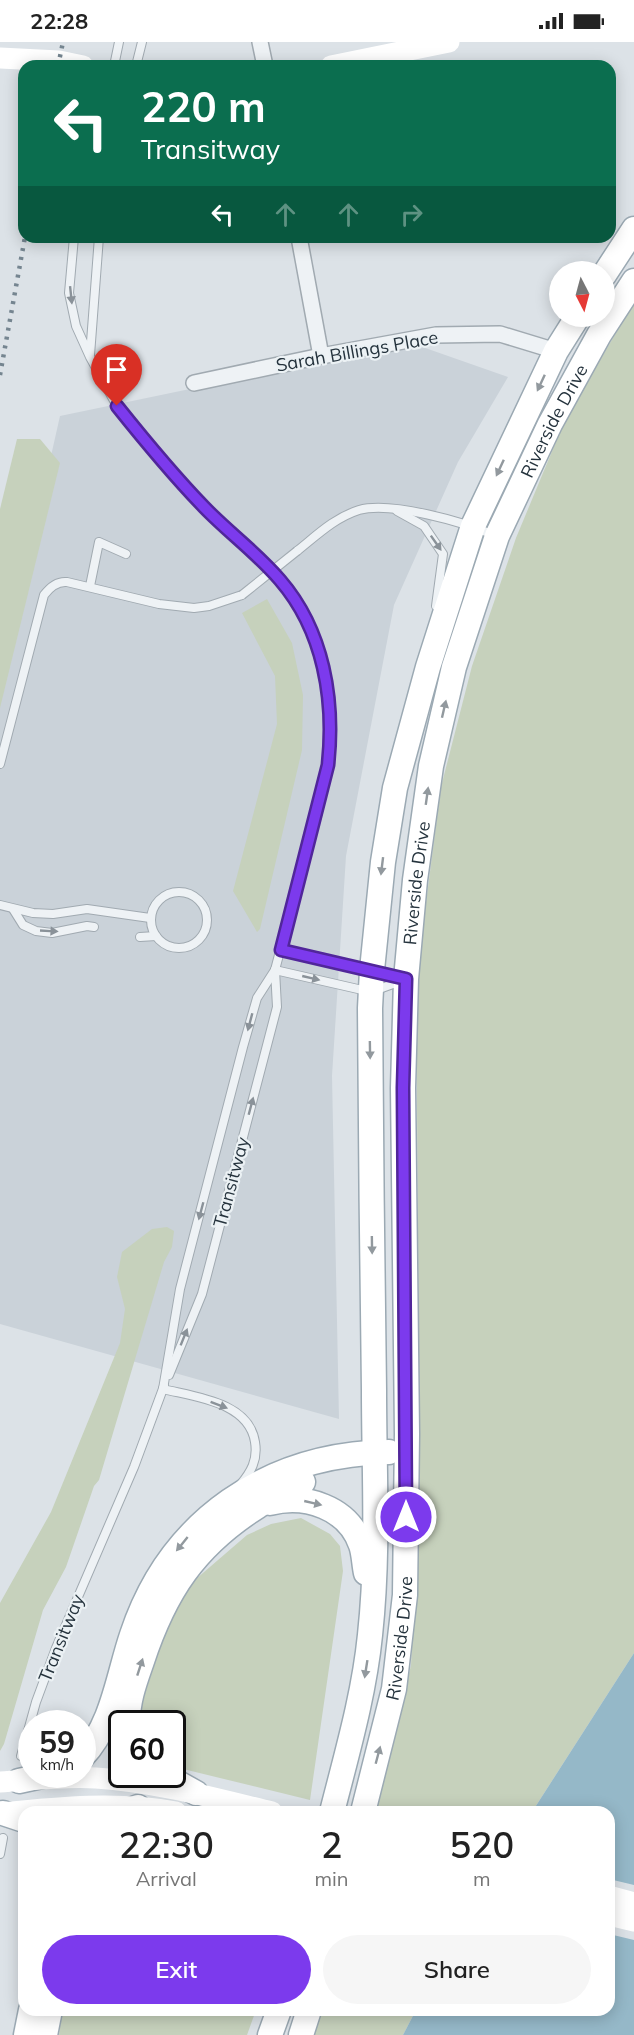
<!DOCTYPE html>
<html lang="en">
<head>
<meta charset="utf-8">
<style>
	:root { --surface:#fff; --page:#f6f6f6; --text:#222; --muted:#767676; --accent:#7c3aed }
	body { margin:0; font-family:Mulish,sans-serif; background:var(--page); color:var(--text); height:100vh; display:flex; flex-direction:column; font-size:22px; white-space:nowrap }
	* { box-sizing:border-box; margin:0 }
	p { font-size:20px; color:var(--muted) }
	.icon { flex:none; width:33px; height:33px; fill:none; stroke:currentColor; stroke-width:2; stroke-linecap:round; stroke-linejoin:round }
	.map { position:relative; flex:1; overflow:hidden }
	.panel { position:absolute; left:18px; top:1764px; width:597px; height:210px; display:flex; flex-direction:column; background:var(--surface); border-radius:18px; box-shadow:0 3px 15px #0003 }
	.panel>* { flex:none }
	.banner { position:absolute; left:18px; top:18px; width:598px; height:183px; border-radius:18px; box-shadow:0 3px 15px #0003; background:#0b6e4f; color:#fff; overflow:hidden }
	.needle { width:39px; rotate:174deg }
	.controls { position:absolute; left:549px; top:219px; display:grid; gap:12px }
	.controls a { display:grid; place-items:center; width:66px; height:66px; border-radius:50%; background:var(--surface); box-shadow:0 3px 15px #0003; font-size:30px }
	.speed { position:absolute; left:18px; top:1668px; display:flex; gap:12px; font-size:30px; font-weight:700; text-align:center }
	.speed>* { display:grid; place-content:center; width:78px; height:78px; border-radius:50%; background:var(--surface); box-shadow:0 3px 15px #0003; line-height:1 }
	.speed small { font-size:15px; font-weight:400 }
	.speed .limit { border:3px solid #111; border-radius:9px; background:#fff; color:#111 }
	.pin { position:absolute; display:grid; place-items:center; width:51px; height:51px; color:#fff; margin:-62px -26px; border-radius:50% 50% 50% 0; rotate:-45deg; box-shadow:0 0 6px #0007 }
	.pin .icon { rotate:45deg }
	.me { position:absolute; width:66px; margin:-33px; rotate:0deg; stroke-linejoin:round; filter:drop-shadow(0 0 4px #0008) }
	.turn { display:flex; align-items:center; gap:21px; height:126px; padding:0 24px; font-size:27px }
	.turn .icon { width:78px; height:78px; stroke-width:2.5 }
	.turn b { display:block; font-size:42px; line-height:51px }
	.lanes { display:flex; align-items:center; height:57px; padding:0 24px; background:#0003; justify-content:center; gap:30px; direction:ltr }
	.lanes .off { opacity:.35 }
	.eta { display:flex; justify-content:space-evenly; align-items:center; height:102px; text-align:center }
	.eta b { font-size:36px; font-weight:600; line-height:42px }
	.action { display:flex; gap:12px; margin-top:auto; padding:12px 24px }
	.action a { flex:1; height:69px; border-radius:36px; background:var(--accent); color:#fff; font-size:24px; font-weight:600; line-height:69px; text-align:center }
	.action a+a { background:var(--page); color:var(--text) }
	.status { display:flex; justify-content:space-between; align-items:center; height:42px; padding:0 30px; background:var(--surface); direction:ltr }
	.status svg { height:16px; fill:currentColor }
	.map>svg:first-child { display:block }
	.built { fill:#cad2d9 }
	.green { fill:#c6d1bc }
	.water { fill:#95b8c8 }
	.pier { fill:#dce2e7 }
	.lines { fill:none; stroke-linecap:round; stroke-linejoin:round }
	.lane-casing { stroke:#a1aab1; stroke-width:10 }
	.street-casing { stroke:#a1aab1; stroke-width:18 }
	.primary-casing { stroke:#9ba9b3; stroke-width:27 }
	.lane { stroke:#eef2f5; stroke-width:8 }
	.street { stroke:#eef2f5; stroke-width:15 }
	.secondary { stroke:#fff; stroke-width:21 }
	.primary { stroke:#fff; stroke-width:24 }
	.rail { stroke:#758590; stroke-width:4.5; stroke-dasharray:3 6; stroke-linecap:butt }
	.lane-bridge-casing { stroke:#a1aab1; stroke-width:10; stroke-linecap:butt }
	.lane-bridge { stroke:#eef2f5; stroke-width:8 }
	.oneway { fill:#8a9299 }
	.oneway2 { fill:#92999e }
	.route-casing { stroke:#51269a; stroke-width:15 }
	.route { stroke:#7c3aed; stroke-width:10 }
	.labels { text-anchor:middle; dominant-baseline:central; stroke-width:4.5; stroke-linejoin:round; paint-order:stroke }
	.street-label { font-size:18px; fill:#25333d; stroke:#ebf1f4 }
</style>
</head>
<body>
<div class="status"><b>22:28</b><svg viewBox="0 0 49 12"><path d="M0 12V9h3v3zM5 12V6h3v6zM10 12V3h3v9zM15 12V0h3v12zM26 1h20v11H26zM47 4h2v5h-2z"/></svg></div>
<div class="map">
<svg width="634" height="1993" viewBox="0 0 634 1993">
	<rect width="100%" height="100%" fill="#dce2e7"/>
	<path class="built" d="M411 301 508 335 458 420 394 563 346 814 332 1034 339 1377 0 1282V640L60 374Z"/>
	<g class="green">
		<path d="M634 260V1611L532 1770H374L394 1700 411 1623 420 1449 416 938 441 745 472 624 516 496 565 378Z"/>
		<path d="M17 397H40L60 421 0 666V467Z"/>
		<path d="M267 557 292 601 303 653 302 708 260 887 257 890 233 849 277 682 275 634 242 571Z"/>
		<path d="M167 1185 174 1189 172 1205 164 1220 99 1438 94 1444 66 1525 43 1568 4 1702 0 1709V1561L51 1470 120 1301 125 1267 117 1235 122 1210 152 1187Z"/>
		<path d="M301 1476 330 1492 340 1504 343 1529 310 1758 179 1726 173 1722 172 1682H140L143 1657 172 1569 196 1537 247 1493 271 1482Z"/>
		<path d="M62 1968H256L247 1993H59Z"/>
		<path d="M320 1968H416L403 1993H311Z"/>
	</g>
	<path class="water" d="M634 1611V1993H403L416 1968H609V1770H532Z"/>
	<path class="pier" d="M609 1837 634 1843V1898L609 1892Z"/>
	<g class="lines">
		<defs>
			<g id="lane">
				<path d="M114 24 119 0"/>
				<path d="M136 24 142 0"/>
				<path d="M74 195 69 251 76 284 90 315 117 364 154 411 205 466 280 537 292 554 315 598 327 644 330 671V697L328 723 316 772 275 928 257 956 243 1005 180 1247 163 1347"/>
				<path d="M90 313 99 195"/>
				<path d="M397 469 424 484 443 512 436 564"/>
				<path d="M297 509C316 494 334 476 359 468 391 459 463 480 494 493"/>
				<path d="M90 544 99 500 126 512"/>
				<path d="M0 722 44 553C50 545 57 539 67 540L159 562 194 566 209 564 242 553"/>
				<circle cx="179" cy="878" r="28"/>
				<path d="M0 863 33 871 53 872 87 867 150 876"/>
				<path d="M13 867 23 883 36 889 52 891 87 884 94 885"/>
				<path d="M140 895 156 894"/>
				<path d="M281 908 404 937"/>
				<path d="M275 928 371 950 401 939"/>
				<path d="M169 1333 202 1252 277 965 275 928"/>
				<path d="M163 1347C195 1355 249 1360 255 1400 258 1418 251 1430 240 1443"/>
				<path d="M21 1714 36 1660 56 1606 134 1425 164 1344"/>
				<path d="M0 1812 3 1796"/>
			</g>
			<g id="street">
				<path d="M260 0 265 24"/>
				<path d="M299 195 321 314"/>
				<path d="M194 341 321 314 436 293 500 292 556 309"/>
			</g>
			<g id="primary">
				<path d="M604 233 634 187"/>
				<path d="M270 1461C305 1452 348 1465 361 1503 364 1511 364 1522 366 1531"/>
				<path d="M128 1682C127 1660 135 1639 142 1619 165 1549 195 1504 258 1464 273 1454 287 1445 303 1440"/>
				<path d="M82 1715C113 1683 118 1634 132 1593 170 1478 268 1412 389 1410"/>
				<path d="M162 1732 196 1751"/>
				<path d="M19 1739 51 1732"/>
				<path d="M125 1770 138 1765"/>
				<path d="M332 1770C347 1711 364 1653 370 1593 379 1510 374 1430 374 1348 372 1221 371 1093 370 966L372 928 383 820 395 746 428 625 473 484 556 309 578 274"/>
				<path id="s1" d="M363 1770 394 1647 405 1553 407 1392 403 1046 406 937 415 838 431 724 454 625 497 494 550 382 599 293 634 239"/>
				<path d="M3 1771 24 1778"/>
				<path d="M26 1993 31 1968"/>
				<path d="M45 1993 50 1968"/>
				<path d="M270 1993 279 1968"/>
				<path d="M301 1993 309 1968"/>
			</g>
		</defs>
		<use href="#lane" class="lane-casing"/>
		<use href="#street" class="street-casing"/>
		<use href="#primary" class="primary-casing"/>
		<use href="#lane" class="lane"/>
		<use href="#street" class="street"/>
		<g class="secondary">
			<path d="M0 16 59 19 83 24"/>
			<path d="M331 24 449 0"/>
			<path d="M0 1740C32 1738 64 1734 96 1736 156 1740 214 1756 272 1770"/>
			<path d="M1 1771C59 1765 118 1759 176 1770"/>
			<path d="M609 1854 634 1861"/>
			<path d="M609 1873 634 1879"/>
		</g>
		<use href="#primary" class="primary"/>
		<g class="rail">
			<path d="M58 24 63 0"/>
			<path d="M0 333 25 195"/>
		</g>
		<defs>
			<path id="lane-bridge" d="M242 553 297 509"/>
		</defs>
		<use href="#lane-bridge" class="lane-bridge-casing"/>
		<use href="#lane-bridge" class="lane-bridge"/>
	</g>
	<defs><path id="oneway-solid" d="M-6-.8H1V-3.2L6.5 0L1 3.2V.8H-6Z" transform="scale(1.5)"/></defs>
	<g class="oneway">
		<use href="#oneway-solid" transform="translate(71 253) rotate(84)"/>
		<use href="#oneway-solid" transform="translate(436 501) rotate(55)"/>
		<use href="#oneway-solid" transform="translate(49 889) rotate(3)"/>
		<use href="#oneway-solid" transform="translate(311 936) rotate(13)"/>
		<use href="#oneway-solid" transform="translate(250 980) rotate(105)"/>
		<use href="#oneway-solid" transform="translate(251 1064) rotate(-75)"/>
		<use href="#oneway-solid" transform="translate(201 1169) rotate(105)"/>
		<use href="#oneway-solid" transform="translate(184 1295) rotate(-68)"/>
		<use href="#oneway-solid" transform="translate(219 1363) rotate(21)"/>
	</g>
	<g class="oneway2">
		<use href="#oneway-solid" transform="translate(541 341) rotate(115)"/>
		<use href="#oneway-solid" transform="translate(500 426) rotate(115)"/>
		<use href="#oneway-solid" transform="translate(444 667) rotate(-77)"/>
		<use href="#oneway-solid" transform="translate(427 754) rotate(-82)"/>
		<use href="#oneway-solid" transform="translate(382 824) rotate(97)"/>
		<use href="#oneway-solid" transform="translate(370 1008) rotate(89)"/>
		<use href="#oneway-solid" transform="translate(372 1203) rotate(89)"/>
		<use href="#oneway-solid" transform="translate(313 1461) rotate(13)"/>
		<use href="#oneway-solid" transform="translate(182 1502) rotate(129)"/>
		<use href="#oneway-solid" transform="translate(140 1625) rotate(-72)"/>
		<use href="#oneway-solid" transform="translate(366 1627) rotate(99)"/>
		<use href="#oneway-solid" transform="translate(378 1713) rotate(-75)"/>
	</g>
	<g class="lines">
		<defs>
			<path id="route" d="M117 364C145 399 173 433 204 465 228 490 257 511 280 538 324 589 335 658 328 723L281 908 406 937 403 1046 406 1475"/>
		</defs>
		<use href="#route" class="route-casing"/>
		<use href="#route" class="route"/>
	</g>
	<g class="labels">
		<g class="street-label">
			<text transform="translate(357 309) rotate(-10)">Sarah Billings Place</text>
			<text stroke="none"><textPath href="#s1" startOffset="1420">Riverside Drive</textPath></text>
			<text stroke="none"><textPath href="#s1" startOffset="934">Riverside Drive</textPath></text>
			<text transform="translate(231 1140) rotate(-75)">Transitway</text>
			<text stroke="none"><textPath href="#s1" startOffset="178">Riverside Drive</textPath></text>
			<text transform="translate(61 1596) rotate(-68)">Transitway</text>
		</g>
	</g>
</svg>
<div class="controls">
<a><svg class="needle" viewBox="-14 -14 28 28"><path d="M0-13l5 13h-10z" fill="#e53935"/><path d="M0 13l5-13h-10z" fill="#767676"/></svg></a>
</div>
<div class="speed"><div>59<small>km/h</small></div><div class="limit">60</div></div>
<div class="pin" style="left:117px;top:364px;background:#d93025"><svg class="icon" aria-label="arrive" viewBox="0 0 24 24"><path d="M6 21V4h12l-3 4 3 4H6"/></svg></div>
<svg class="me" style="left:406px;top:1475px" viewBox="-20 -20 40 40"><circle r="17" fill="#7c3aed" stroke="#fff" stroke-width="3"/><path d="M0-11L8 9 0 5-8 9z" fill="#fff"/></svg>
<div class="banner">
<div class="turn"><svg class="icon" aria-label="left" viewBox="0 0 24 24"><path d="M17 20v-9H6M10 6l-5 5 5 5"/></svg><div><b>220 m</b>Transitway</div></div>
<div class="lanes"><svg class="icon" aria-label="left" viewBox="0 0 24 24"><path d="M17 20v-9H6M10 6l-5 5 5 5"/></svg><svg class="icon off" aria-label="ahead" viewBox="0 0 24 24"><path d="M12 20V5M6 11l6-6 6 6"/></svg><svg class="icon off" aria-label="ahead" viewBox="0 0 24 24"><path d="M12 20V5M6 11l6-6 6 6"/></svg><svg class="icon off" aria-label="right" viewBox="0 0 24 24"><path d="M7 20v-9h11M14 6l5 5-5 5"/></svg></div>
</div>
<section class="panel">
<div class="eta">
<div><b>22:30</b><p>Arrival</p></div>
<div><b>2</b><p>min</p></div>
<div><b>520</b><p>m</p></div>
</div>
<div class="action"><a>Exit</a><a>Share</a></div>
</section>
</div>
</body>
</html>
